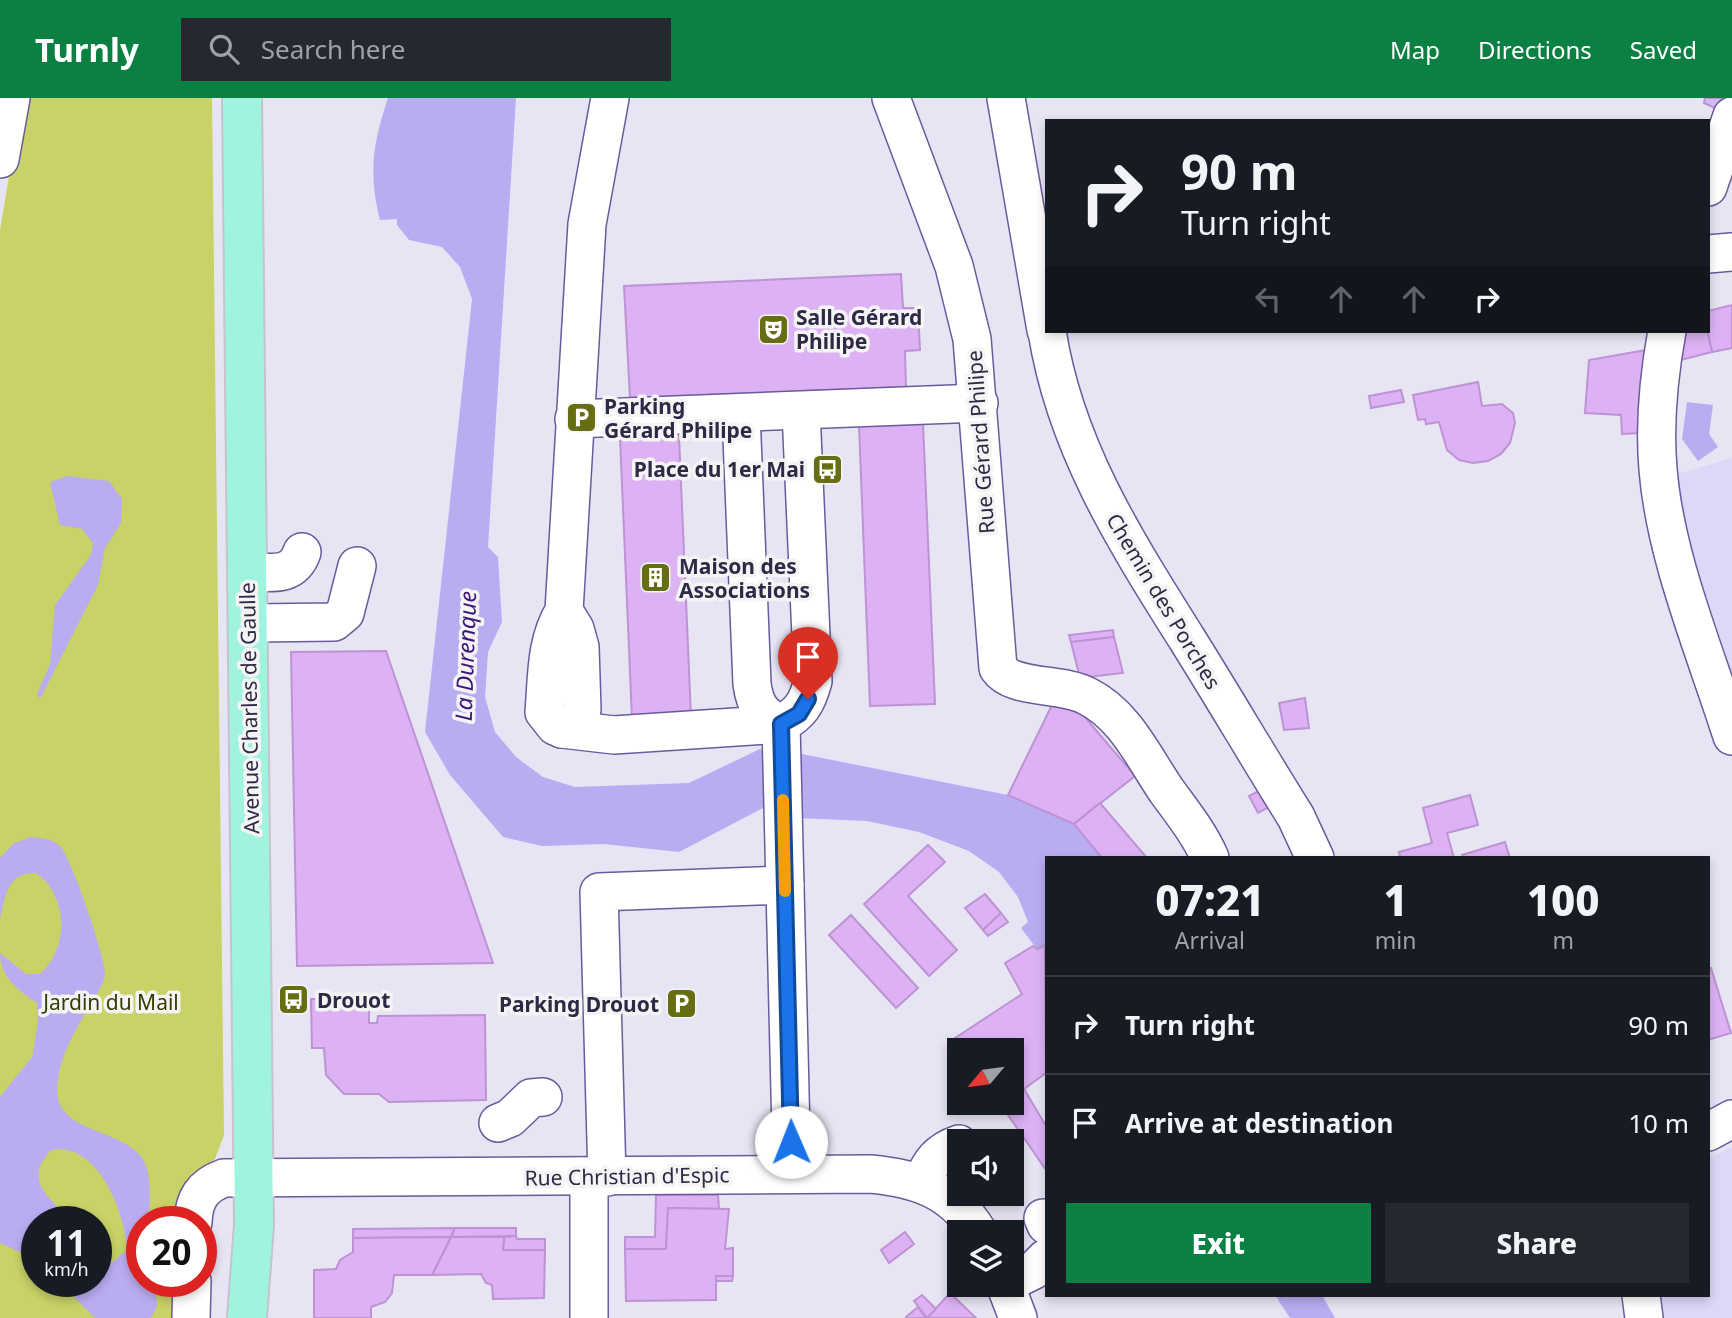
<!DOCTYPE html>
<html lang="en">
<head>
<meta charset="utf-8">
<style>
	:root { --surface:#171b24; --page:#242831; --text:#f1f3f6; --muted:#9ea1a6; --line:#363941; --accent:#0b8043 }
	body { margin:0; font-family:"Noto Sans",sans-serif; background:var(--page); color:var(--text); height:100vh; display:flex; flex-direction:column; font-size:26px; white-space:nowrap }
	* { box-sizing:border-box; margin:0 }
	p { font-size:23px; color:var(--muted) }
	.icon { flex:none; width:38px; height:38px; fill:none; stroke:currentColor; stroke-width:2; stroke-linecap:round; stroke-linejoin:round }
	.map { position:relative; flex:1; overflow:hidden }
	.side { position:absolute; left:1045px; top:758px; width:665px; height:441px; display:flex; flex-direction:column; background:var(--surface); border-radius:0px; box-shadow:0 4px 10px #0003 }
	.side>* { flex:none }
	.hud { position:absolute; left:1045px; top:21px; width:665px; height:214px; border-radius:0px; box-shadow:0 4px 10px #0003; background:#171b24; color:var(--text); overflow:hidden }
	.needle { width:46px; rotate:241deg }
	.fabs { position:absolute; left:947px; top:940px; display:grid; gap:14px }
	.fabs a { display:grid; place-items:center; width:77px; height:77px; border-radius:0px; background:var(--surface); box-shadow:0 4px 10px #0003; font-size:35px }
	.speed { position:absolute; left:21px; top:1108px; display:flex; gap:14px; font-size:35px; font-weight:700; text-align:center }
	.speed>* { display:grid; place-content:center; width:91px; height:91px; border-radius:50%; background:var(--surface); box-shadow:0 4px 10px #0003; line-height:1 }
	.speed small { font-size:18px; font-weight:400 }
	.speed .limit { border:10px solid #d22; background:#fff; color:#111 }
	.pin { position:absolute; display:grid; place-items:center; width:60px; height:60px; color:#fff; margin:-72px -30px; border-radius:50% 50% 50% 0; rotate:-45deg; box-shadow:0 0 7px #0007 }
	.pin .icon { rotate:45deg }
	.me { position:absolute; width:77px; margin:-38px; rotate:359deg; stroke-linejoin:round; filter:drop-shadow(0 0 5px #0008) }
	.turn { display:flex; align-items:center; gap:24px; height:147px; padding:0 21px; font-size:32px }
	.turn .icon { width:91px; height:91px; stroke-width:2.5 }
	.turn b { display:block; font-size:49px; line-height:60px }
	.lanes { display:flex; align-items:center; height:66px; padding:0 21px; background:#0003; justify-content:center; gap:35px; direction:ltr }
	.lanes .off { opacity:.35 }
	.eta { display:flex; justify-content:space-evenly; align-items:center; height:119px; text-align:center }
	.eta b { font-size:42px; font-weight:800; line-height:49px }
	.action { display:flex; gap:14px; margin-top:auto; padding:14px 21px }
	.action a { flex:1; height:80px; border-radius:0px; background:var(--accent); color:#fff; font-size:28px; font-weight:800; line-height:80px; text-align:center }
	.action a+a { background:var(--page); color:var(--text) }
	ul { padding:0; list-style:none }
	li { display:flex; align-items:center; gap:21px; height:98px; padding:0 21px; border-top:2px solid var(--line) }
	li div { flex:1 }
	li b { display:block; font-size:26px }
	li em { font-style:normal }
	header { display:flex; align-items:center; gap:42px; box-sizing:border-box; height:98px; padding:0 35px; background:var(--accent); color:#fff }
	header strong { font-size:33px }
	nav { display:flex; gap:38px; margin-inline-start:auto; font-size:24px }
	.search { width:490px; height:63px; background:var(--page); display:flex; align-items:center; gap:18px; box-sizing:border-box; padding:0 24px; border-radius:0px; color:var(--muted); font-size:26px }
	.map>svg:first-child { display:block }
	.built { fill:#ded8f8 }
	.green { fill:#c8d266; fill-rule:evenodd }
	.water { fill:#baacf1 }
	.building { fill:#ddb2f4; stroke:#bd93d3; stroke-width:2 }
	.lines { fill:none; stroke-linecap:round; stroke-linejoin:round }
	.minor-casing { stroke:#6a5b9b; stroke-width:40 }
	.major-casing { stroke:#c5c3cb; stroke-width:42 }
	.minor { stroke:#fff; stroke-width:37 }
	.major { stroke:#a0f4df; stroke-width:38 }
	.route-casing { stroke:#114b97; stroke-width:18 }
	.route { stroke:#1a73e8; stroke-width:12 }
	.slow { stroke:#f59e0b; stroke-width:12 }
	.labels { text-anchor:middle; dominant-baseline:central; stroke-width:7; stroke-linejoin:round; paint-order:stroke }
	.poi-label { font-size:21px; font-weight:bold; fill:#302946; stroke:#f4f4f4; text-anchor:start }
	.street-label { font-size:21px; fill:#302946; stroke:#f4f4f4 }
	.park-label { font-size:21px; fill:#383b00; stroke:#f4f4f4 }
	.water-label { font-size:23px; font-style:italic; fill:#3d147a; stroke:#f4f4f4 }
</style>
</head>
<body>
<header>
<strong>Turnly</strong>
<div class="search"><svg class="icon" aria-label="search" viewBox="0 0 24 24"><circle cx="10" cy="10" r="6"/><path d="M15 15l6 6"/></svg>Search here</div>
<nav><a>Map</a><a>Directions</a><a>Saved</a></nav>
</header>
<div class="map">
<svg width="1732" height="1220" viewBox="0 0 1732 1220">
	<rect width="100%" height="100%" fill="#e7e5f4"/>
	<g class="built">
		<path d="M1732 360V578L1681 423 1673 377Z"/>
		<path d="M1732 1049V1220H1654L1651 1197H1708V1061Z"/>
	</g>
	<path class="green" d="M22 0H212L224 1037 215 1061 193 1078 184 1123 142 1124V1183H183V1220H0V132ZM37 1124H96V1183H37Z"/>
	<g class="water">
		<path d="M388 0H516L488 449 498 459 502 524 488 554 485 599 495 634 516 659 543 679 575 689 689 685 760 651 766 655H797L1008 697 1074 726 1102 759 1046 760V849L1045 847 1037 851 1021 830 1028 824 1018 799 999 774 969 753 919 734 867 723 797 720 767 708 679 754 604 746 542 748 503 739 450 677 425 634 472 201 460 169 442 149 409 142 397 127V121L380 122C368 73 373 46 388 0Z"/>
		<path d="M1687 304 1713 307 1709 336 1718 349 1698 363 1682 341Z"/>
		<path d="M68 378 109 383 122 401 121 425 105 450 98 487 40 601 37 596 50 566 55 507 91 457 93 445 82 431 60 427 50 384Z"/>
		<path d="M30 739C41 740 51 740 60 748 71 759 107 863 105 878 103 888 95 898 90 907 75 933 59 958 57 990 55 1033 116 1031 139 1056 154 1072 149 1104 149 1123L142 1124V1183H155L157 1208 151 1220H95L58 1183H96V1162L113 1164 127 1152C125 1114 98 1043 51 1052 21 1085 52 1098 69 1123L37 1124V1162L0 1145V999L32 959 38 924 37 905C19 893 0 879 0 855L26 876H40C70 850 68 797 36 775 7 774 5 799 0 822V760L13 746Z"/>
		<path d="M1275 1197H1322L1335 1220H1290Z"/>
	</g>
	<g class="building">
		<path d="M1705 0H1722L1719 12 1704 5Z"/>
		<path d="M901 176 903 210H918L920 252 905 253 906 289 630 300 624 188Z"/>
		<path d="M1732 207V250L1712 254 1707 233 1708 213Z"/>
		<path d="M1682 233H1707L1712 254 1677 263Z"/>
		<path d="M1646 252 1641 335 1622 336 1621 317 1585 315 1589 262Z"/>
		<path d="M1478 284 1482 308 1502 306 1513 315 1515 325 1510 345 1501 356 1488 363 1473 365 1459 362 1447 352 1439 324 1426 326 1425 321 1418 322 1413 297Z"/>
		<path d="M1401 292 1404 304 1371 310 1369 298Z"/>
		<path d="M923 325 935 606 870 608 859 327Z"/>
		<path d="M679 338 691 619 632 621 620 340Z"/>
		<path d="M1113 532 1114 539 1071 544 1069 537Z"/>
		<path d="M1114 539 1123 575 1080 580 1071 544Z"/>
		<path d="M386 553 493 865 297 868 291 554Z"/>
		<path d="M1305 600 1309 630 1284 632 1279 605Z"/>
		<path d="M1072 604 1135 678 1074 726 1008 697 1052 607Z"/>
		<path d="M1261 692 1271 708 1258 715 1249 698Z"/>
		<path d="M1470 697 1478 727 1447 735 1454 760H1400L1399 754 1432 745 1423 710Z"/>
		<path d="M1100 705 1147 760H1102L1074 726Z"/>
		<path d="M1505 744 1510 760H1463L1462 757Z"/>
		<path d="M928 747 945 764 908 798 957 852 929 878 864 806Z"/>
		<path d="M985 796 1001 815 983 832 965 810Z"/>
		<path d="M1001 815 1008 824 988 838 983 832Z"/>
		<path d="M851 817 918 890 896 910 829 837Z"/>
		<path d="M1045 847 1046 975 1024 991 1046 1028V1072L999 1004H1012V952H959V960L949 944 1022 896 1005 865 1033 848 1037 851Z"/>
		<path d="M1711 870 1731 935 1708 942V871Z"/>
		<path d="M311 901H369V925H377L378 918 485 917 486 1002 389 1004 379 996H344L326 977 324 950H312Z"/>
		<path d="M656 1097H718L719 1111 668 1110 666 1151H625V1139H655Z"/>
		<path d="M668 1110 729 1111 725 1151 733 1150V1178H716V1202L626 1203 625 1151H666Z"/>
		<path d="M455 1130 451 1139 353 1140V1131Z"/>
		<path d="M455 1130H516V1138L451 1139Z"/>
		<path d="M905 1134 914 1146 889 1165 881 1152Z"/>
		<path d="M516 1138 517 1141H545V1152H503L504 1139Z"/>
		<path d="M451 1139H504L503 1152H545L544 1200 493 1201 492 1187 486 1185 481 1176 432 1177Z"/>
		<path d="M451 1139 432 1177H394L392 1195 385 1204 371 1209V1220H314V1172L336 1171 340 1162 353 1154V1140Z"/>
		<path d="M716 1178H733L732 1183H716Z"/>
		<path d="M950 1195 976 1220H927Z"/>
		<path d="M922 1197 936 1211 927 1220 914 1203Z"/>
		<path d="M918 1209 926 1220H906V1219Z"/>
	</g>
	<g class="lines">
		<defs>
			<g id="minor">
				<path d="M891 0 954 168 972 241 998 570C1013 592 1060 584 1087 598 1125 617 1143 658 1166 692 1182 714 1199 735 1210 760"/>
				<path d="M1006 0 1046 232"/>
				<path d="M0 61 11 0"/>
				<path d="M1708 89 1732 18"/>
				<path d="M1708 156 1732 154"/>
				<path d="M1047 233C1065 349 1126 444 1187 541 1224 600 1259 660 1296 719L1315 760"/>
				<path d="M1667 233C1659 277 1654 325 1658 371 1665 459 1705 553 1732 638"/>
				<path d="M741 315 752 586C755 607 761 617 781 626"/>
				<path d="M574 321 979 305"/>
				<path d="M248 474C271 474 293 480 302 454"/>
				<path d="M564 513 575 531 580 549 582 612 573 626 562 631 555 628 544 614C547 579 545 544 564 513L587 126 610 0"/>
				<path d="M248 525 334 524 345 515 357 468"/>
				<path d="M781 626 792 1076"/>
				<path d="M562 631 614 637 781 626C801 615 807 605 813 583L801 313"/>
				<path d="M498 1025 510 1020 531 1000 543 999"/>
				<path d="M1708 1034 1732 1021"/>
				<path d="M607 1079 599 794 785 787"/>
				<path d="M922 1084C930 1065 938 1053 959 1046"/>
				<path d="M1043 1120 1046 1127"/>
				<path d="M193 1124C194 1101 202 1088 224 1080L870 1076C916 1080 953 1092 978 1134"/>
				<path d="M1012 1183 1034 1172 1046 1160"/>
				<path d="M1005 1186 1018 1220"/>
				<path d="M1641 1197 1644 1220"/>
				<path d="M191 1220 192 1183"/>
				<path d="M589 1220V1079"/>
			</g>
			<path id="major" d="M242 0 254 1127 247 1220"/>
		</defs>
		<use href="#minor" class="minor-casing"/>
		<use href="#major" class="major-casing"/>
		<use href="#minor" class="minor"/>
		<use href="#major" class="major"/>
	</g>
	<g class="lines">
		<defs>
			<path id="route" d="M791 1044 781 626 799 616 808 601"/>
		</defs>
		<use href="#route" class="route-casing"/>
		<use href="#route" class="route"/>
		<path class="slow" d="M783 702 785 793"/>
	</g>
	<defs>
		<symbol id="theatre-square" viewBox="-11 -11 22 22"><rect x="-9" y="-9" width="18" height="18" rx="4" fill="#676d12" stroke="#f4f4f4"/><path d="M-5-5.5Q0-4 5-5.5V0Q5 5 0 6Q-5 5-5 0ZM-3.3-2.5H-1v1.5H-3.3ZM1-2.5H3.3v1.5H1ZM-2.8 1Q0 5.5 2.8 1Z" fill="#fff"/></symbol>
		<symbol id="parking-square" viewBox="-11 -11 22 22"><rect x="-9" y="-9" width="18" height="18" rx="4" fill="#676d12" stroke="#f4f4f4"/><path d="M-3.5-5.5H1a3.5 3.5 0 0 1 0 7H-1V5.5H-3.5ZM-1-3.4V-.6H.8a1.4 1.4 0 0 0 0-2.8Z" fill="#fff"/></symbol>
		<symbol id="bus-square" viewBox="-11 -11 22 22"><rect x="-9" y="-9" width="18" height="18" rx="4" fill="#676d12" stroke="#f4f4f4"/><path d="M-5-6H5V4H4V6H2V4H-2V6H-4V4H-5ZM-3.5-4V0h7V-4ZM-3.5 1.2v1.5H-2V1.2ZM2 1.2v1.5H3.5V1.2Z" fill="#fff"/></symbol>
		<symbol id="building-square" viewBox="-11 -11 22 22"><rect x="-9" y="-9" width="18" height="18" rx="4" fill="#676d12" stroke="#f4f4f4"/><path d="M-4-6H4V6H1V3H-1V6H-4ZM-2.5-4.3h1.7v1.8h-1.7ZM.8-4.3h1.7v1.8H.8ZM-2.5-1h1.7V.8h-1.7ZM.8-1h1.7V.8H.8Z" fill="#fff"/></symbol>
	</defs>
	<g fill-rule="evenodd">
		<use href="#theatre-square" x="756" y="214" width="35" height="35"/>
		<use href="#parking-square" x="564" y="302" width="35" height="35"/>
		<use href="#bus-square" x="810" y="354" width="35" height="35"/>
		<use href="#building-square" x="638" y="462" width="35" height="35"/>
		<use href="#bus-square" x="276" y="884" width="35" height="35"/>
		<use href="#parking-square" x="664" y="888" width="35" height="35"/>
	</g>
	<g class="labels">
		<g class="poi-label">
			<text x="796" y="219">Salle Gérard<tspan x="796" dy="24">Philipe</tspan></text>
			<text x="604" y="308">Parking<tspan x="604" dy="24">Gérard Philipe</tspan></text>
			<text x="805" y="371" text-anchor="end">Place du 1er Mai</text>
			<text x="679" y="468">Maison des<tspan x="679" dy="24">Associations</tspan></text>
			<text x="317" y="902">Drouot</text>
			<text x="659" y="906" text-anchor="end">Parking Drouot</text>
		</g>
		<g class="street-label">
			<text transform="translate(980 344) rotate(-94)">Rue Gérard Philipe</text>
			<text transform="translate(1164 503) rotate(59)">Chemin des Porches</text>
			<text transform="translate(249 610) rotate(-91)">Avenue Charles de Gaulle</text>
			<text transform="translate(627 1078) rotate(-1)">Rue Christian d'Espic</text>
		</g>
		<g class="park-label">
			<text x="111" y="904">Jardin du Mail</text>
		</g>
		<g class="water-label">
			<text transform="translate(465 558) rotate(-88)">La Durenque</text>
		</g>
	</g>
</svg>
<div class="fabs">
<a><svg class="needle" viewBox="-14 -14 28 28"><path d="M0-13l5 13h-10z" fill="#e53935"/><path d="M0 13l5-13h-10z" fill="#9ea1a6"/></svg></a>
<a><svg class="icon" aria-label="sound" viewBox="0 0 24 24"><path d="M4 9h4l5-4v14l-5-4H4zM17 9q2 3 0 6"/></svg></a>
<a><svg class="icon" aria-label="layers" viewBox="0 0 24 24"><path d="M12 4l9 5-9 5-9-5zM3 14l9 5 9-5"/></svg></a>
</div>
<div class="speed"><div>11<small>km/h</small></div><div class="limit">20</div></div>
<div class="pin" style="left:808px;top:601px;background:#d93025"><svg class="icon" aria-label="arrive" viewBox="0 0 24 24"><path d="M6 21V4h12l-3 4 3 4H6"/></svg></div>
<svg class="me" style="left:791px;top:1044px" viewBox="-20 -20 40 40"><circle r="19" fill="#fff"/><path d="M0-13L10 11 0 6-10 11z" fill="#1a73e8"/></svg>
<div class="hud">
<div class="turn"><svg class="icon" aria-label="right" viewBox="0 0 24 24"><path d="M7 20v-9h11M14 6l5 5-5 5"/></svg><div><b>90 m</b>Turn right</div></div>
<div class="lanes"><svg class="icon off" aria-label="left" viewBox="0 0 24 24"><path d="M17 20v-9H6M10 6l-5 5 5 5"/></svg><svg class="icon off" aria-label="ahead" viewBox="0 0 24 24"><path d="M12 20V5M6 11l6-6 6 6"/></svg><svg class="icon off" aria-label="ahead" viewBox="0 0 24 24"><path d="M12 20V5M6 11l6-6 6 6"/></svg><svg class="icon" aria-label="right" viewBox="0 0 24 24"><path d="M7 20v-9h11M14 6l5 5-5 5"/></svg></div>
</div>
<section class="side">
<div class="eta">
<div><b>07:21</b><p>Arrival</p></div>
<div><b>1</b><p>min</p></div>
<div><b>100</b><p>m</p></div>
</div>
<ul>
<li><svg class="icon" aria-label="right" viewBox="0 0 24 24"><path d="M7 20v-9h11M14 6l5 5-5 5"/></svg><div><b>Turn right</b></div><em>90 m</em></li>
<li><svg class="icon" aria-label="arrive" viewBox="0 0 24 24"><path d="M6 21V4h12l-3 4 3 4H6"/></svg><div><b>Arrive at destination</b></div><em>10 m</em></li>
</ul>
<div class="action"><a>Exit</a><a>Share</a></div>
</section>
</div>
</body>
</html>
